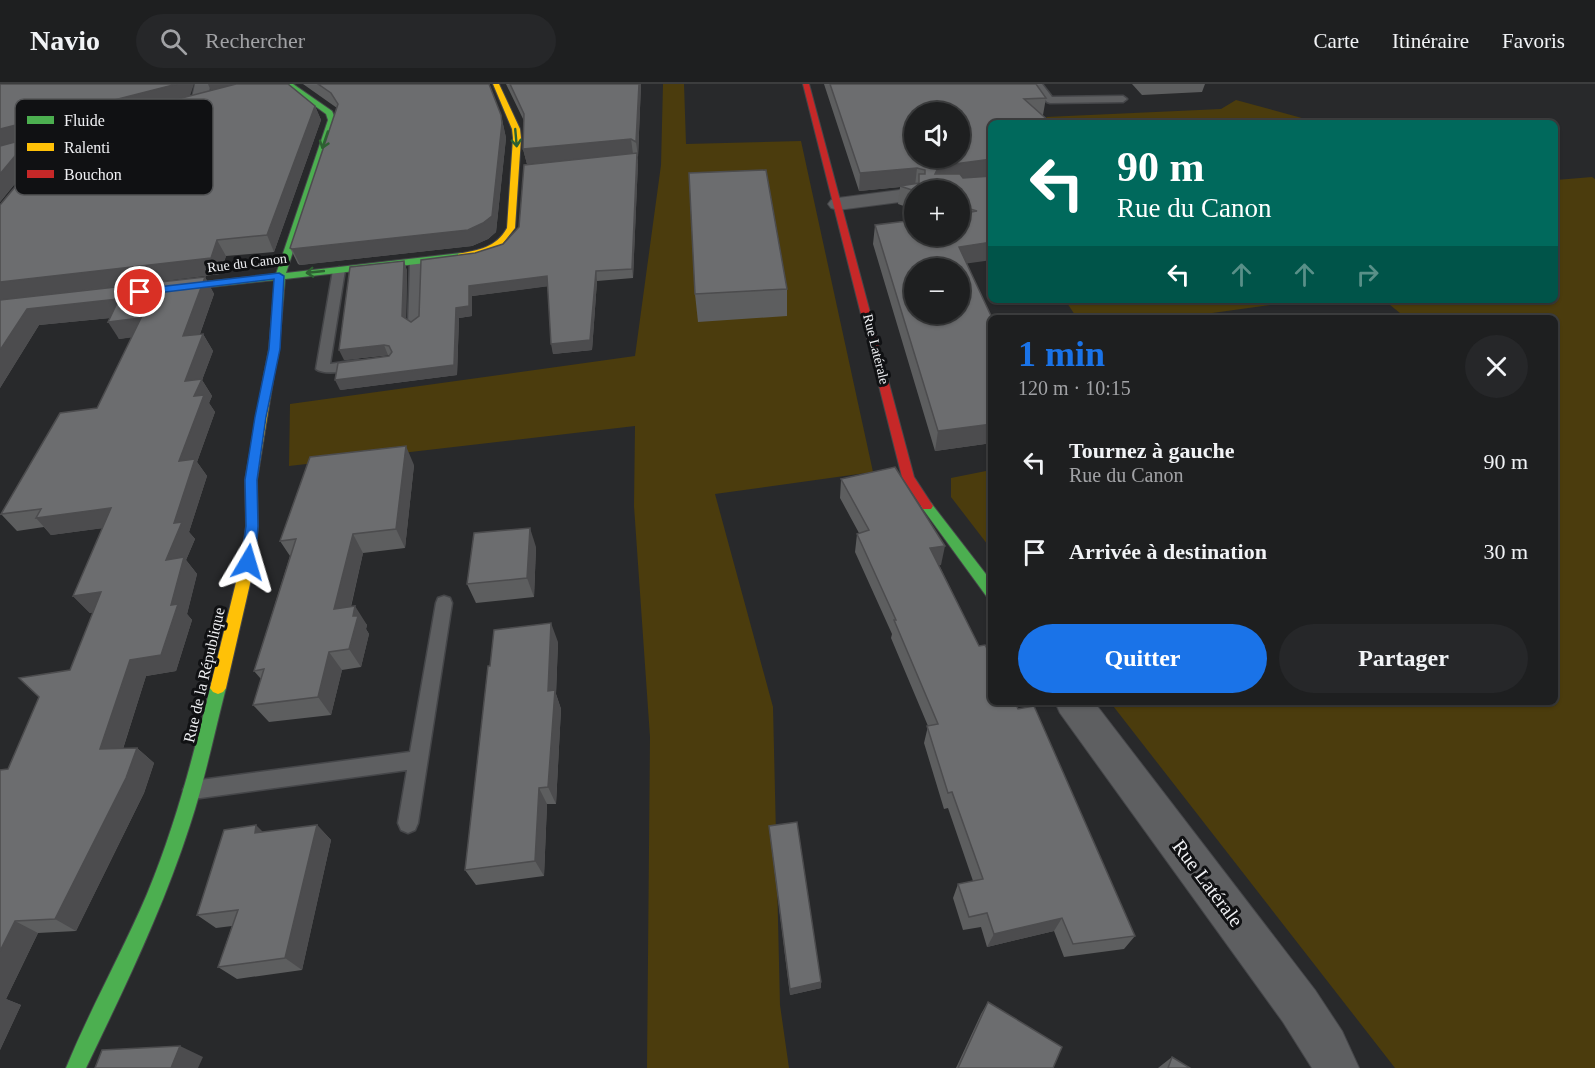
<!DOCTYPE html>
<html lang="fr">
<head>
<meta charset="utf-8">
<style>
	:root { --surface:#1e1f20; --page:#262729; --text:#f1f3f6; --muted:#a1a2a5; --line:#3c3d3e; --accent:#1a73e8 }
	body { margin:0; font-family:"Times New Roman",serif; background:var(--page); color:var(--text); height:100vh; display:flex; flex-direction:column; font-size:22px; white-space:nowrap }
	* { box-sizing:border-box; margin:0 }
	p { font-size:20px; color:var(--muted) }
	.icon { flex:none; width:33px; height:33px; fill:none; stroke:currentColor; stroke-width:2; stroke-linecap:round; stroke-linejoin:round }
	.map { position:relative; flex:1; overflow:hidden }
	.drawer { position:absolute; left:988px; top:231px; width:570px; height:390px; display:flex; flex-direction:column; background:var(--surface); border-radius:9px; box-shadow:0 2px 4px #0004,0 0 0 2px var(--line) }
	.drawer>* { flex:none }
	.banner { position:absolute; left:988px; top:36px; width:570px; height:183px; border-radius:9px; box-shadow:0 2px 4px #0004,0 0 0 2px var(--line); background:#00695c; color:#fff; overflow:hidden }
	.fabs { position:absolute; left:904px; top:18px; display:grid; gap:12px }
	.fabs a { display:grid; place-items:center; width:66px; height:66px; border-radius:50%; background:var(--surface); box-shadow:0 2px 4px #0004,0 0 0 2px var(--line); font-size:30px }
	.pin { position:absolute; display:grid; place-items:center; width:51px; height:51px; color:#fff; margin:-26px; border:3px solid #fff; border-radius:50%; box-shadow:0 2px 6px #0007 }
	.me { position:absolute; width:66px; margin:-33px; rotate:7deg; stroke-linejoin:round; filter:drop-shadow(0 0 4px #0008) }
	.turn { display:flex; align-items:center; gap:21px; height:126px; padding:0 30px; font-size:27px }
	.turn .icon { width:78px; height:78px; stroke-width:2.5 }
	.turn b { display:block; font-size:42px; line-height:51px }
	.lanes { display:flex; align-items:center; height:57px; padding:0 30px; background:#0003; justify-content:center; gap:30px; direction:ltr }
	.lanes .off { opacity:.35 }
	.round { display:grid; place-items:center; flex:none; width:63px; height:63px; border-radius:32px; background:var(--page) }
	.headline { display:flex; align-items:center; justify-content:space-between; height:102px; padding:0 30px }
	h1 { font-size:36px; font-weight:700; line-height:45px; color:var(--accent) }
	.button { display:flex; gap:12px; margin-top:auto; padding:12px 30px }
	.button a { flex:1; height:69px; border-radius:36px; background:var(--accent); color:#fff; font-size:24px; font-weight:700; line-height:69px; text-align:center }
	.button a+a { background:var(--page); color:var(--text) }
	ul { padding:0; list-style:none }
	li { display:flex; align-items:center; gap:18px; height:90px; padding:0 30px }
	li div { flex:1 }
	li b { display:block; font-size:22px }
	li em { font-style:normal }
	header { display:flex; align-items:center; gap:36px; box-sizing:border-box; height:84px; padding:0 30px; background:var(--surface); border-bottom:2px solid var(--line) }
	header strong { font-size:28px }
	nav { display:flex; gap:33px; margin-inline-start:auto; font-size:21px }
	.search { width:420px; height:54px; background:var(--page); display:flex; align-items:center; gap:15px; box-sizing:border-box; padding:0 21px; border-radius:33px; color:var(--muted); font-size:22px }
	.map>svg:first-child { display:block }
	.green { fill:#4b3c0d }
	.lines { fill:none; stroke-linecap:round; stroke-linejoin:round }
	.lane-casing { stroke:#454649; stroke-width:3 }
	.street-casing { stroke:#454649; stroke-width:2 }
	.fast-casing { stroke:#454649; stroke-width:2 }
	.slow-casing { stroke:#454649; stroke-width:2 }
	.jam-casing { stroke:#454649; stroke-width:2 }
	.lane { fill:#5e5f61; fill-rule:evenodd }
	.street { fill:#5e5f61; fill-rule:evenodd }
	.fast { fill:#4caf50; fill-rule:evenodd }
	.slow { fill:#ffc107; fill-rule:evenodd }
	.jam { fill:#c62828; fill-rule:evenodd }
	.wall { fill:#5d5e5f }
	.shaded-wall { fill:#4c4c4e }
	.building { fill:#6c6d6f; stroke:#4c4c4e; stroke-width:1.5; fill-rule:evenodd }
	.oneway { stroke:#2e6032 }
	.route { fill:#1a73e8; stroke:#114b97; stroke-width:1.5 }
	.labels { text-anchor:middle; dominant-baseline:central; stroke-width:6; stroke-linejoin:round; paint-order:stroke }
	.far-street-label { font-size:14px; fill:#eff0f3; stroke:#101113 }
	.street-label { font-size:16px; fill:#eff0f3; stroke:#101113 }
	.near-street-label { font-size:20px; fill:#eff0f3; stroke:#101113 }
	.key { fill:#101113; stroke:#535456; stroke-width:1.5 }
	.key-label { font-size:16px; fill:#eff0f3 }
</style>
</head>
<body>
<header>
<strong>Navio</strong>
<div class="search"><svg class="icon" aria-label="search" viewBox="0 0 24 24"><circle cx="10" cy="10" r="6"/><path d="M15 15l6 6"/></svg>Rechercher</div>
<nav><a>Carte</a><a>Itinéraire</a><a>Favoris</a></nav>
</header>
<div class="map">
<svg width="1595" height="984" viewBox="0 0 1595 984">
	<rect width="100%" height="100%" fill="#28292b"/>
	<g class="green">
		<path d="M663 0H684L686 60 801 57 873 388 715 410 773 623 780 921 789 984H647L650 653 634 422 635 342 289 382 290 320 635 272 661 81Z"/>
		<path d="M1236 16 1320 39H1051L1046 33 1221 25Z"/>
		<path d="M1592 93 1595 95V984H1395L1110 618H1556V234H1406L1384 216H1556V96Z"/>
		<path d="M1065 216H1307L1176 234H1077Z"/>
		<path d="M991 386H992L991 465 951 413V394Z"/>
	</g>
	<g class="lines">
		<defs>
			<g id="lane">
				<path d="M1034 0H1042L1052 13 1123 12 1127 15 1123 18 1050 19 1047 18Z"/>
				<path d="M416 175 422 178 420 242 414 246 408 242 410 178Z"/>
				<path d="M339 183 345 186 330 280 358 276 365 280C356 287 325 292 316 285L333 186Z"/>
				<path d="M444 512 450 514 452 519 418 739 415 746 408 749 401 746 398 739 407 686 193 715 186 712 183 706 186 700 193 697 410 668 436 519 438 514Z"/>
			</g>
			<g id="street">
				<path d="M195 0H211L205 22 199 23 191 18Z"/>
				<path d="M915 104 922 106H915V116L838 126 831 124 828 120 831 116 838 114Z"/>
				<path d="M1055 618H1094L1315 906 1342 947 1359 984H1312L1283 938 1060 629Z"/>
			</g>
			<g id="fast">
				<path d="M285 0H293L332 27 336 36 286 189 461 169 466 172 461 175 285 195 279 265 274 291 269 294 264 291 269 265 275 196 166 208 161 205 166 202 276 190 328 36 326 30Z"/>
				<path d="M927 418 931 419 992 498V514L987 513 923 425 921 422 923 419Z"/>
				<path d="M218 598 223 600 226 604C214 650 205 696 190 741 163 825 124 905 86 984H66C90 925 122 869 147 810 176 740 192 676 210 604L213 600Z"/>
			</g>
			<g id="slow">
				<path d="M493 0H499L520 45 521 54 515 144 500 163 487 169 461 175 458 174V170C478 166 496 164 507 144L513 54 512 45Z"/>
				<path d="M269 288 274 291 257 396 258 442 255 478 226 604 223 608 218 610 213 608 210 604 241 478 246 442 245 396 264 291Z"/>
			</g>
			<g id="jam">
				<path d="M803 0H809L914 393 933 422 931 425H923L902 393Z"/>
				<path d="M94 44H97V48L0 73V69Z"/>
			</g>
		</defs>
		<use href="#lane" class="lane-casing"/>
		<use href="#street" class="street-casing"/>
		<use href="#fast" class="fast-casing"/>
		<use href="#slow" class="slow-casing"/>
		<use href="#jam" class="jam-casing"/>
		<use href="#lane" class="lane"/>
		<use href="#street" class="street"/>
		<use href="#fast" class="fast"/>
		<use href="#slow" class="slow"/>
		<use href="#jam" class="jam"/>
	</g>
	<g class="wall">
		<path d="M0 0 190 12 211 6 208 0H288L315 22 321 36 274 168 226 172 220 190 20 214 205 193 214 210 200 250H203L213 267 202 296 212 312 209 319 215 328 197 378 207 392 189 448 195 455 186 476 197 490 187 530 192 536 176 587 146 592 123 665 137 664 154 679 144 709 76 847 38 849 6 915 21 921 0 966V686L8 685 70 586 93 528 90 529 73 512 103 444 51 451 44 443 17 447 1 430 97 324 132 253 119 255 110 234 39 241 0 304V121L51 60 54 48 31 55 40 69 0 118Z"/>
		<path d="M303 0H489L501 31 506 54 496 148 488 155 472 162 300 181 298 180 290 164 337 24Z"/>
		<path d="M506 0H641L638 73 637 72 638 78 633 194 597 197 592 266 553 270 548 202 472 212V232L459 234 457 291 340 306 390 271 344 276 404 177 407 187 406 235 411 238 419 232 475 169 503 160 617 71 527 80 523 65 524 37Z"/>
		<path d="M824 0H1036L1046 14 1043 31 992 39 967 180 992 234V359L935 367 873 160 875 141 960 152V106H915V126L898 120 900 103 859 107Z"/>
		<path d="M1132 0H1205L1202 8 1142 11Z"/>
		<path d="M787 205V232L698 238 695 210Z"/>
		<path d="M414 381 405 464 363 469 351 523 367 541 366 545 369 550 361 583 342 586 331 631 269 638 253 621 261 595 254 587 290 472 280 457Z"/>
		<path d="M841 395 941 481H939L979 562 1135 852 1124 865 1064 873 1054 847 987 863 981 843 963 846 953 814 958 800 973 797 948 724 944 725 924 659 928 642 891 554 892 550 855 468 857 450 859 449 840 414Z"/>
		<path d="M536 463 534 513 476 519 467 500Z"/>
		<path d="M558 558 556 610 561 625 556 720H547L544 792 476 801 465 786 490 582Z"/>
		<path d="M317 741 331 756 302 886 237 895 218 883 232 842 216 844 197 831 263 748Z"/>
		<path d="M769 742 821 898V904L790 911Z"/>
		<path d="M988 918 1053 984H956L981 930Z"/>
		<path d="M1172 973 1190 984H1158Z"/>
	</g>
	<g class="shaded-wall">
		<path d="M177 0H194L190 12 31 55 40 69 0 118V45Z"/>
		<path d="M208 0H237L211 7Z"/>
		<path d="M639 0H641L638 73 636 58Z"/>
		<path d="M315 22 321 36 274 168 267 151Z"/>
		<path d="M501 31 506 54 496 148 488 155 472 162 300 181 292 165Z"/>
		<path d="M631 55 633 70 527 80 523 65Z"/>
		<path d="M637 69 638 78 633 194 632 185Z"/>
		<path d="M992 75V93L936 100 935 90 939 82Z"/>
		<path d="M917 84 915 102H900V103L859 107 860 89Z"/>
		<path d="M217 156 226 172 220 190 0 216V198Z"/>
		<path d="M992 158V176L956 181 959 163Z"/>
		<path d="M404 177 407 187 406 242 402 232Z"/>
		<path d="M596 187 597 197 592 266 553 270 551 260Z"/>
		<path d="M547 192 550 202 472 212V232L459 234 457 291 340 306 335 296 454 281 456 224 469 202Z"/>
		<path d="M205 193 214 210 193 269 183 252Z"/>
		<path d="M119 215 130 232 39 241 0 304V266L27 225Z"/>
		<path d="M141 234 151 251 119 255 108 238Z"/>
		<path d="M203 250 213 267 202 296 212 312 209 319 215 328 197 378 207 392 189 448 195 455 186 476 197 490 187 530 192 536 176 587 146 592 118 680 100 665 130 576 171 521 166 476 174 439 185 297Z"/>
		<path d="M384 261 388 271 344 276 339 266Z"/>
		<path d="M992 340V359L935 367 938 347Z"/>
		<path d="M406 362 414 381 405 464 396 445Z"/>
		<path d="M111 424 126 441 51 451 36 434Z"/>
		<path d="M530 444 536 463 534 513 527 494Z"/>
		<path d="M353 450 363 469 346 543 334 525Z"/>
		<path d="M945 462 941 481 927 483 930 464Z"/>
		<path d="M101 508 117 525 90 529 73 512Z"/>
		<path d="M355 522 367 541 366 545 369 550 361 583 349 565 353 532Z"/>
		<path d="M551 539 558 558 556 610 561 625 556 720 548 703V607Z"/>
		<path d="M329 568 342 586 331 631 318 613Z"/>
		<path d="M137 664 154 679 144 709 76 847 55 835Z"/>
		<path d="M539 704 547 720 544 792 535 777Z"/>
		<path d="M256 741 272 757 255 749Z"/>
		<path d="M317 741 331 756 302 886 285 874Z"/>
		<path d="M1062 834 1054 847 987 863 994 850Z"/>
		<path d="M15 837 38 849 6 915 21 921 0 966V867Z"/>
		<path d="M821 898V904L790 911V905Z"/>
		<path d="M180 962 203 973 198 984H171Z"/>
	</g>
	<g class="building">
		<path d="M0 0H177L0 45Z"/>
		<path d="M236 0H288L315 22 267 151 217 156 211 174 0 198V121L51 60 54 47Z"/>
		<path d="M318 0H489L501 31 502 39 492 132 483 139 468 146 292 165 290 164 338 20 331 9Z"/>
		<path d="M510 0H639L636 58 631 55 523 65 524 30Z"/>
		<path d="M830 0H1036L1046 14 1024 15 1051 39H992V75L939 82 935 90H960L963 94 992 92V158L959 163 992 234V340L938 347 875 141 915 136V152H960V130L977 127 960 122V106L915 107 900 102 919 99V90H925V86L917 84 860 89ZM915 28H960V74H915ZM915 184H960V230H915Z"/>
		<path d="M30 54 0 90V62Z"/>
		<path d="M637 69 632 185 596 187 590 256 551 260 547 192 469 202V222L456 224 454 281 335 296 338 279 389 272 392 268 389 262 384 261 339 266 350 183 404 177 402 232 411 238 419 232 421 176 475 169 503 160 519 143 524 81Z"/>
		<path d="M766 86 787 205 695 210 689 89Z"/>
		<path d="M205 193 183 252 203 250 185 297 202 295 194 312 204 311 179 377 195 375 174 439 182 438 166 476 184 473 171 521 178 520 161 571 130 576 100 665 137 664 126 694 55 835 15 837 0 867V686L8 685 39 613 19 594 70 586 101 508 73 512 111 424 36 434 41 425 1 430 60 329 97 324 141 234 108 238 119 215 27 225 0 266V216Z"/>
		<path d="M406 362 396 445 353 450 334 525 355 522 353 532H358L349 565 329 568 318 613 253 621 264 585 254 587 296 455 280 457 310 373Z"/>
		<path d="M895 383 945 462 930 464 979 562 985 561 992 574V618H1015L1018 625 1034 622 1135 852 1073 860 1062 834 994 850 987 829 969 833 958 800 983 795 952 708 948 709 927 642 938 640 894 536H896L857 450 869 446 841 395Z"/>
		<path d="M530 444 527 494 467 500 474 449Z"/>
		<path d="M551 539 548 607 555 606 548 703 539 704 535 777 465 786 488 582H490L494 546Z"/>
		<path d="M797 738 821 898 790 905 769 742Z"/>
		<path d="M256 741 255 749 317 741 285 874 218 883 238 826 197 831 224 746Z"/>
		<path d="M988 918 1062 963 1053 984H958Z"/>
		<path d="M180 962 171 984H95L102 966Z"/>
		<path d="M1172 973 1190 984H1168Z"/>
	</g>
	<defs><path id="oneway-shaft" d="M-6 0H5M1.5-3L5.5 0L1.5 3" fill="none" stroke-width="1.6" stroke-linecap="round" stroke-linejoin="round" transform="scale(1.5)"/></defs>
	<g class="oneway">
		<use href="#oneway-shaft" transform="translate(516 54) rotate(85)"/>
		<use href="#oneway-shaft" transform="translate(325 56) rotate(109)"/>
		<use href="#oneway-shaft" transform="translate(315 188) rotate(174)"/>
	</g>
	<path class="route" d="M279 189 284 192 280 265 266 333 257 396 258 442 255 478 248 483 241 478 246 442 245 396 255 333 269 265 274 195 140 211 135 208 140 205Z"/>
	<g class="labels">
		<g class="far-street-label">
			<text transform="translate(247 179) rotate(-7)">Rue du Canon</text>
			<text transform="translate(876 265) rotate(76)">Rue Latérale</text>
		</g>
		<g class="street-label">
			<text transform="translate(204 591) rotate(-77)">Rue de la République</text>
		</g>
		<g class="near-street-label">
			<text transform="translate(1208 799) rotate(53)">Rue Latérale</text>
		</g>
	</g>
	<rect x="15" y="15" width="198" height="96" rx="9" class="key"/>
	<rect x="27" y="32" width="27" height="8" fill="#4caf50"/>
	<rect x="27" y="59" width="27" height="8" fill="#ffc107"/>
	<rect x="27" y="86" width="27" height="8" fill="#c62828"/>
	<g class="key-label">
		<text x="64" y="42">Fluide</text>
		<text x="64" y="69">Ralenti</text>
		<text x="64" y="96">Bouchon</text>
	</g>
</svg>
<div class="fabs">
<a><svg class="icon" aria-label="sound" viewBox="0 0 24 24"><path d="M4 9h4l5-4v14l-5-4H4zM17 9q2 3 0 6"/></svg></a>
<a>+</a>
<a>−</a>
</div>
<div class="pin" style="left:140px;top:208px;background:#d93025"><svg class="icon" aria-label="arrive" viewBox="0 0 24 24"><path d="M6 21V4h12l-3 4 3 4H6"/></svg></div>
<svg class="me" style="left:248px;top:478px" viewBox="-20 -20 40 40"><path d="M0-17L14 15 0 8-14 15z" fill="#1a73e8" stroke="#fff" stroke-width="4"/></svg>
<div class="banner">
<div class="turn"><svg class="icon" aria-label="left" viewBox="0 0 24 24"><path d="M17 20v-9H6M10 6l-5 5 5 5"/></svg><div><b>90 m</b>Rue du Canon</div></div>
<div class="lanes"><svg class="icon" aria-label="left" viewBox="0 0 24 24"><path d="M17 20v-9H6M10 6l-5 5 5 5"/></svg><svg class="icon off" aria-label="ahead" viewBox="0 0 24 24"><path d="M12 20V5M6 11l6-6 6 6"/></svg><svg class="icon off" aria-label="ahead" viewBox="0 0 24 24"><path d="M12 20V5M6 11l6-6 6 6"/></svg><svg class="icon off" aria-label="right" viewBox="0 0 24 24"><path d="M7 20v-9h11M14 6l5 5-5 5"/></svg></div>
</div>
<section class="drawer">
<div class="headline"><div><h1>1 min</h1><p>120 m · 10:15</p></div><a class="round"><svg class="icon" aria-label="close" viewBox="0 0 24 24"><path d="M6 6l12 12M18 6L6 18"/></svg></a></div>
<ul>
<li><svg class="icon" aria-label="left" viewBox="0 0 24 24"><path d="M17 20v-9H6M10 6l-5 5 5 5"/></svg><div><b>Tournez à gauche</b><p>Rue du Canon</p></div><em>90 m</em></li>
<li><svg class="icon" aria-label="arrive" viewBox="0 0 24 24"><path d="M6 21V4h12l-3 4 3 4H6"/></svg><div><b>Arrivée à destination</b></div><em>30 m</em></li>
</ul>
<div class="button"><a>Quitter</a><a>Partager</a></div>
</section>
</div>
</body>
</html>
